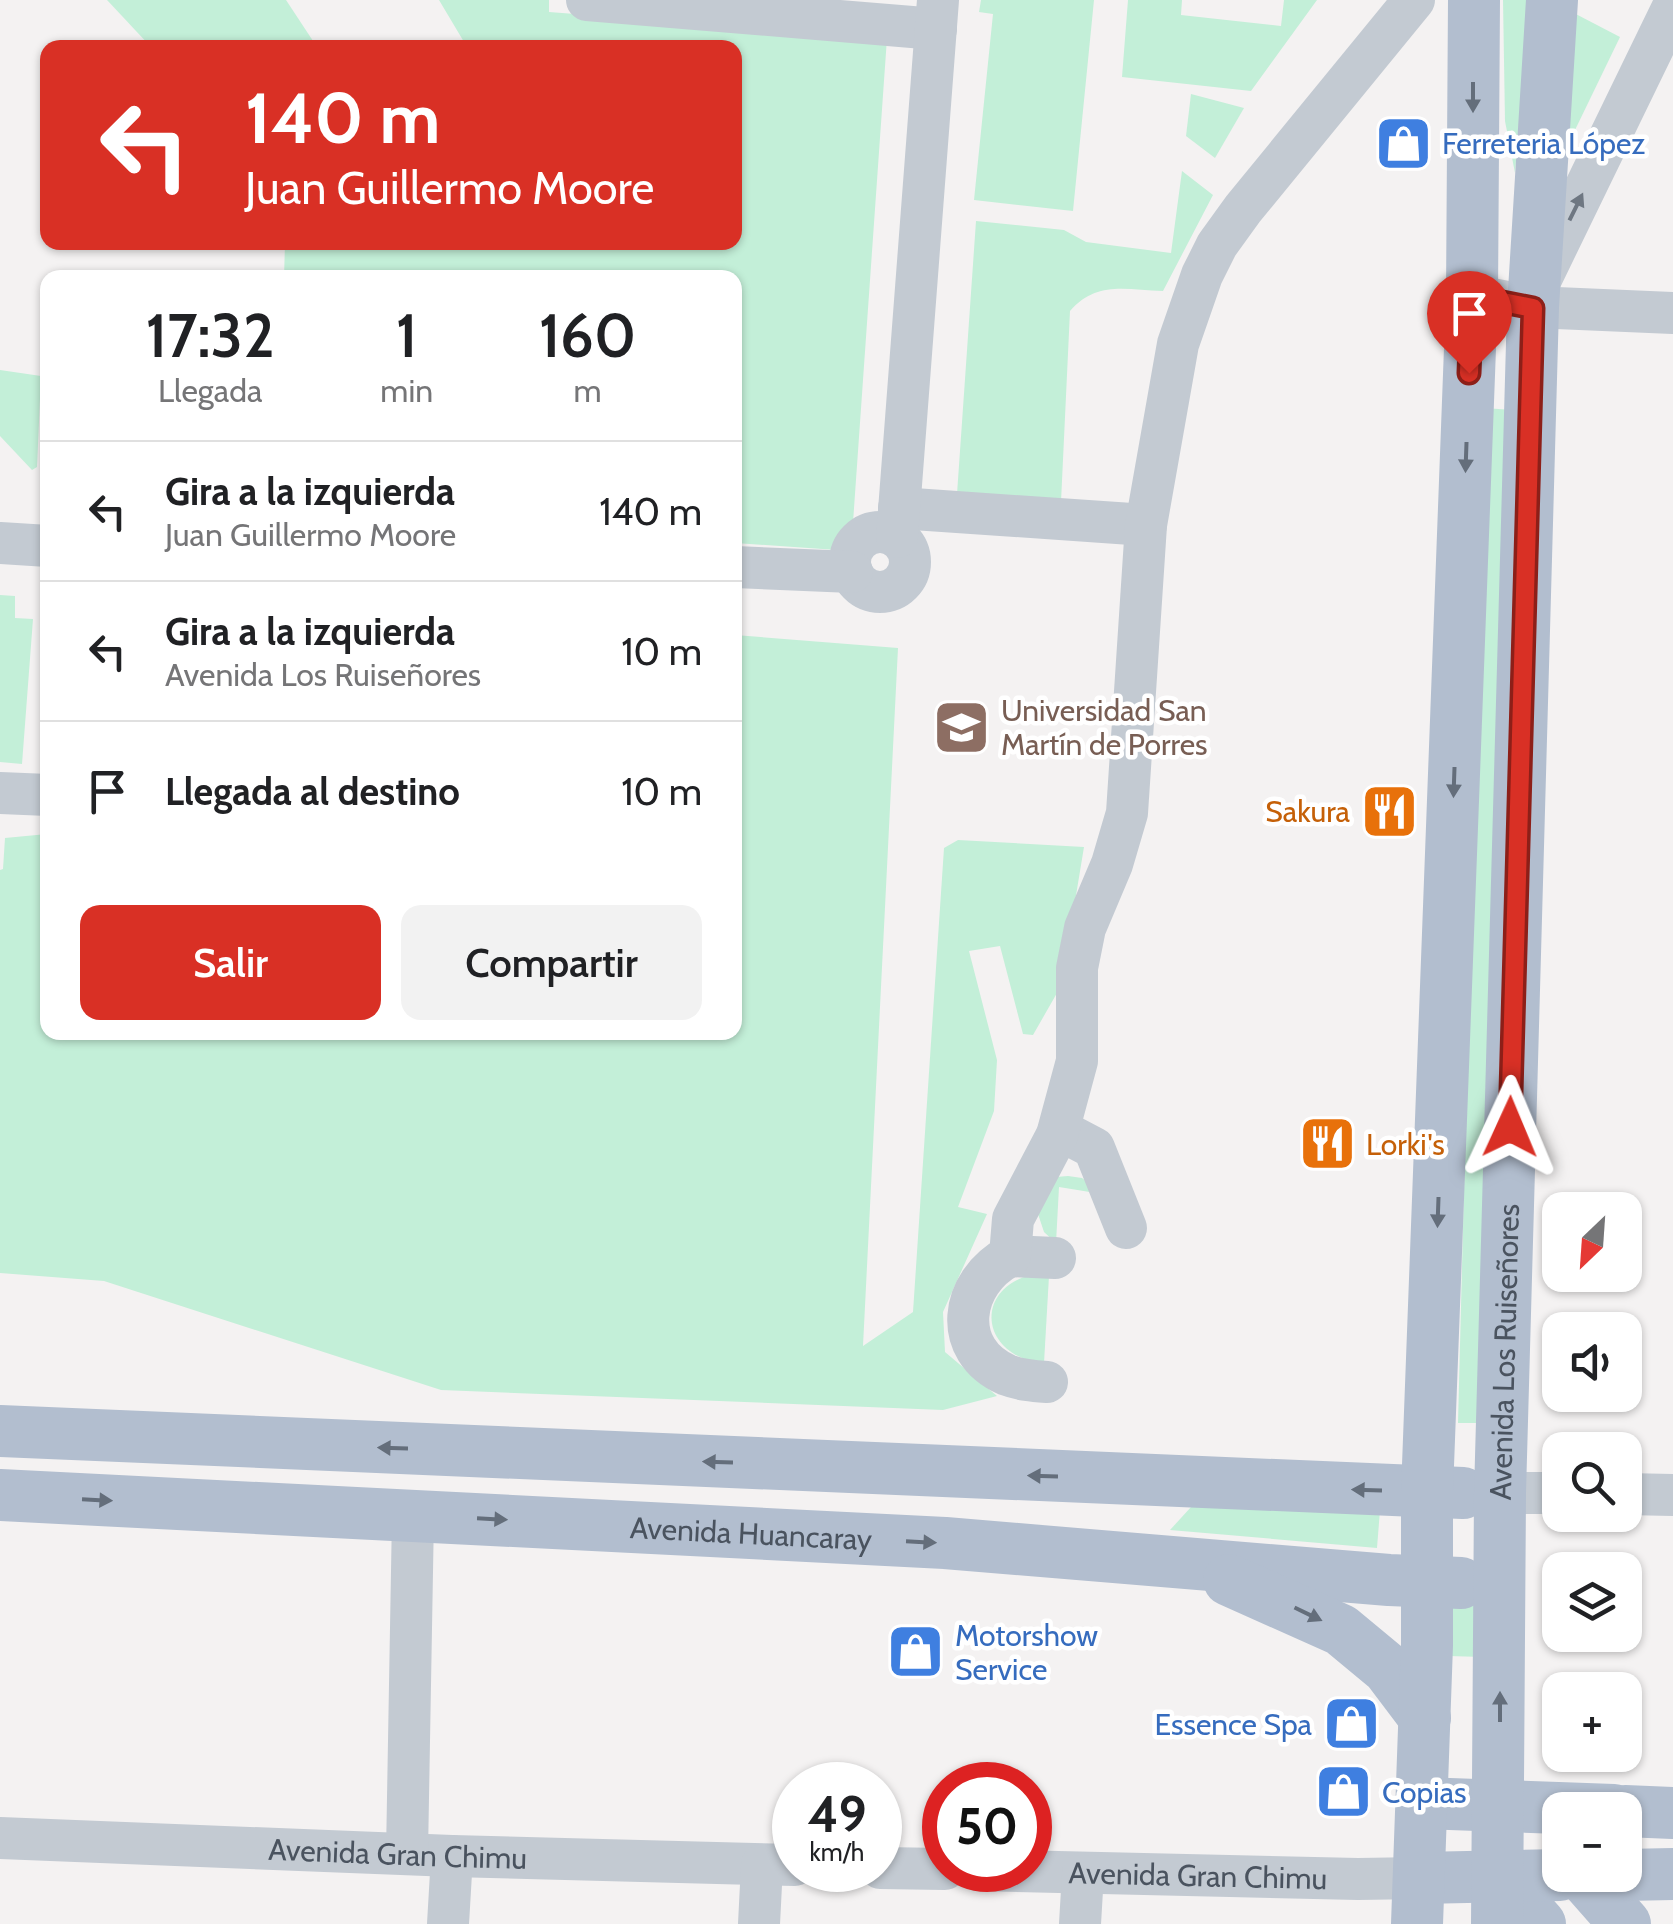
<!DOCTYPE html>
<html lang="es">
<head>
<meta charset="utf-8">
<style>
	:root { --surface:#fff; --page:#f2f2f2; --text:#202124; --muted:#757577; --line:#e0e0e0; --accent:#d93025 }
	body { margin:0; font-family:Cabin,sans-serif; background:var(--page); color:var(--text); height:100vh; display:flex; flex-direction:column; font-size:38px; white-space:nowrap }
	* { box-sizing:border-box; margin:0 }
	p { font-size:32px; color:var(--muted) }
	.icon { flex:none; width:55px; height:55px; fill:none; stroke:currentColor; stroke-width:2; stroke-linecap:round; stroke-linejoin:round }
	.map { position:relative; flex:1; overflow:hidden }
	.details { position:absolute; left:40px; top:270px; width:702px; height:770px; display:flex; flex-direction:column; background:var(--surface); border-radius:20px; box-shadow:0 2px 8px #0004 }
	.details>* { flex:none }
	.hud { position:absolute; left:40px; top:40px; width:702px; height:210px; border-radius:20px; box-shadow:0 2px 8px #0004; background:#d93025; color:#fff; overflow:hidden }
	.needle { width:65px; rotate:205deg }
	.buttons { position:absolute; left:1542px; top:1192px; display:grid; gap:20px }
	.buttons a { display:grid; place-items:center; width:100px; height:100px; border-radius:20px; background:var(--surface); box-shadow:0 2px 8px #0004; font-size:50px }
	.speed { position:absolute; left:772px; top:1762px; display:flex; gap:20px; font-size:50px; font-weight:700; text-align:center }
	.speed>* { display:grid; place-content:center; width:130px; height:130px; border-radius:50%; background:var(--surface); box-shadow:0 2px 8px #0004; line-height:1 }
	.speed small { font-size:25px; font-weight:400 }
	.speed .limit { border:15px solid #d22; background:#fff; color:#111 }
	.pin { position:absolute; display:grid; place-items:center; width:85px; height:85px; color:#fff; margin:-102px -42px; border-radius:50% 50% 50% 0; rotate:-45deg; box-shadow:0 0 10px #0007 }
	.pin .icon { rotate:45deg }
	.me { position:absolute; width:110px; margin:-55px; rotate:1deg; stroke-linejoin:round; filter:drop-shadow(0 0 8px #0008) }
	.turn { display:flex; align-items:center; gap:35px; height:210px; padding:0 40px; font-size:45px }
	.turn .icon { width:130px; height:130px; stroke-width:2.5 }
	.turn b { display:block; font-size:70px; line-height:85px }
	.eta { display:flex; justify-content:space-evenly; align-items:center; height:170px; text-align:center }
	.eta b { font-size:60px; font-weight:600; line-height:70px }
	.primary-button { display:flex; gap:20px; margin-top:auto; padding:20px 40px }
	.primary-button a { flex:1; height:115px; border-radius:20px; background:var(--accent); color:#fff; font-size:40px; font-weight:600; line-height:115px; text-align:center }
	.primary-button a+a { background:var(--page); color:var(--text) }
	ul { padding:0; list-style:none }
	li { display:flex; align-items:center; gap:30px; height:140px; padding:0 40px; border-top:2px solid var(--line) }
	li div { flex:1 }
	li b { display:block; font-size:38px }
	li em { font-style:normal }
	.map>svg:first-child { display:block }
	.green { fill:#c3efd8 }
	.lines { fill:none; stroke-linecap:round; stroke-linejoin:round }
	.minor { stroke:#c3cad2; stroke-width:42 }
	.major { stroke:#b2becf; stroke-width:52 }
	.oneway { fill:#646e7b }
	.oneway2 { fill:#6e7782 }
	.route-casing { stroke:#8d1f18; stroke-width:25 }
	.route { stroke:#d93025; stroke-width:18 }
	.labels { text-anchor:middle; dominant-baseline:central; stroke-width:9; stroke-linejoin:round; paint-order:stroke }
	.shop-label { font-size:30px; fill:#366cbe; stroke:#fff; text-anchor:start }
	.education-label { font-size:30px; fill:#785e54; stroke:#fff; text-anchor:start }
	.food-label { font-size:30px; fill:#c56008; stroke:#fff; text-anchor:end }
	.street-label { font-size:30px; fill:#4a535f; stroke:#fff }
</style>
</head>
<body>
<div class="map">
<svg width="1673" height="1924" viewBox="0 0 1673 1924">
	<rect width="100%" height="100%" fill="#f4f2f2"/>
	<g class="green">
		<path d="M107 0H286L317 47H151Z"/>
		<path d="M439 0H549V12L887 38 851 551 735 543V278H284L285 243 735 242V48L467 47Z"/>
		<path d="M981 0H1094L1073 211 974 200 993 14 979 12Z"/>
		<path d="M1128 0H1182L1181 15 1281 26 1284 0H1317L1251 91 1122 77Z"/>
		<path d="M1503 0H1529L1515 173 1505 121Z"/>
		<path d="M1570 11 1620 37 1560 161Z"/>
		<path d="M1191 94 1244 108 1215 158 1186 136Z"/>
		<path d="M1182 171 1213 195 1163 291C1126 290 1097 280 1070 311L1061 502 957 494 976 221 1064 230 1086 242 1171 253Z"/>
		<path d="M0 370 41 376 37 467 32 470 0 436Z"/>
		<path d="M1484 408 1513 410 1485 1423H1458Z"/>
		<path d="M0 595 15 596V618L33 619 22 764 0 762Z"/>
		<path d="M735 635 898 648 863 1346 913 1312 944 848 958 840 1084 847 1061 986 1033 1035 1023 1034 1000 946 969 951 997 1060 994 1111 958 1207 987 1214 943 1312 945 1352 997 1396 943 1410 441 1390 104 1281 0 1273V870L3 869 5 838 47 834 48 1032H735Z"/>
		<path d="M1068 1176 1082 1178 1102 1194 1059 1187 1056 1243 1044 1232 1037 1211 1056 1177Z"/>
		<path d="M1030 1275 1049 1276 1044 1363C983 1358 971 1292 1030 1275Z"/>
		<path d="M1202 1495 1380 1510 1377 1548 1170 1530Z"/>
		<path d="M1481 1599 1483 1657 1448 1656 1449 1604Z"/>
	</g>
	<g class="lines">
		<g class="minor">
			<path d="M587 0 936 29"/>
			<path d="M1538 285 1673 7"/>
			<path d="M1472 295 1533 307 1673 313"/>
			<path d="M899 508 1146 525"/>
			<circle cx="880" cy="562" r="30"/>
			<path d="M897 537 938 0"/>
			<path d="M0 543 48 546"/>
			<path d="M735 567 852 572"/>
			<path d="M0 793 48 795"/>
			<path d="M1057 1135 1075 1138 1094 1148 1126 1228"/>
			<path d="M1010 1256 1055 1258"/>
			<path d="M1047 1382C1033 1381 1020 1380 1007 1375 950 1350 960 1282 1010 1256L1013 1219 1057 1135 1077 1061V968L1085 928 1112 864 1127 813 1146 525 1178 344 1202 275 1217 245 1243 209 1414 0"/>
			<path d="M1500 1493H1560"/>
			<path d="M1625 1494 1673 1495"/>
			<path id="s1" d="M0 1838 452 1856 795 1865"/>
			<path d="M407 1854 413 1515"/>
			<path d="M880 1868 945 1869"/>
			<path id="s2" d="M978 1870 1358 1879 1420 1878"/>
			<path d="M448 1924 452 1856"/>
			<path d="M759 1924 762 1865"/>
			<path d="M1080 1924 1083 1873"/>
		</g>
		<g class="major">
			<path d="M0 1431 1463 1493"/>
			<path id="s3" d="M0 1495 945 1543 1389 1580 1461 1583"/>
			<path d="M1229 1580 1341 1630 1388 1669 1425 1718"/>
			<path d="M1422 1803 1614 1810"/>
			<path d="M1625 1811 1673 1813"/>
			<path d="M1582 1875 1625 1924"/>
			<path d="M1625 1875 1673 1874"/>
			<path d="M1498 1877 1540 1924"/>
			<path d="M1420 1878 1560 1875"/>
			<path d="M1417 1924 1427 1645V1492L1472 295 1474 0"/>
			<path id="s4" d="M1497 1924 1500 1493 1533 307 1552 0"/>
		</g>
	</g>
	<defs><path id="oneway-solid" d="M-6-.8H1V-3.2L6.5 0L1 3.2V.8H-6Z" transform="scale(2.5)"/></defs>
	<g class="oneway">
		<use href="#oneway-solid" transform="translate(1473 97) rotate(90)"/>
		<use href="#oneway-solid" transform="translate(1466 457) rotate(92)"/>
		<use href="#oneway-solid" transform="translate(1454 782) rotate(92)"/>
		<use href="#oneway-solid" transform="translate(1438 1212) rotate(92)"/>
		<use href="#oneway-solid" transform="translate(393 1448) rotate(-178)"/>
		<use href="#oneway-solid" transform="translate(718 1462) rotate(-178)"/>
		<use href="#oneway-solid" transform="translate(1043 1476) rotate(-178)"/>
		<use href="#oneway-solid" transform="translate(1367 1490) rotate(-178)"/>
		<use href="#oneway-solid" transform="translate(97 1500) rotate(3)"/>
		<use href="#oneway-solid" transform="translate(492 1519) rotate(3)"/>
		<use href="#oneway-solid" transform="translate(921 1542) rotate(3)"/>
		<use href="#oneway-solid" transform="translate(1308 1614) rotate(26)"/>
		<use href="#oneway-solid" transform="translate(1500 1707) rotate(-90)"/>
	</g>
	<use class="oneway2" href="#oneway-solid" transform="translate(1576 207) rotate(-64)"/>
	<g class="lines">
		<defs>
			<path id="route" d="M1469 373 1472 296 1533 308 1510 1127"/>
		</defs>
		<use href="#route" class="route-casing"/>
		<use href="#route" class="route"/>
	</g>
	<defs>
		<symbol id="shop-square" viewBox="-11 -11 22 22"><rect x="-9" y="-9" width="18" height="18" rx="4" fill="#3f7fe0" stroke="#fff"/><path d="M-5-2.5h2.3a2.7 3.5 0 0 1 5.4 0H5L5.5 6h-11ZM-1.5-2.5h3a1.5 2.3 0 0 0-3 0Z" fill="#fff"/></symbol>
		<symbol id="university-square" viewBox="-11 -11 22 22"><rect x="-9" y="-9" width="18" height="18" rx="4" fill="#8d6e63" stroke="#fff"/><path d="M0-5L7-2L0 1L-7-2ZM-4 1L0 2.5L4 1V4Q0 6-4 4Z" fill="#fff"/></symbol>
		<symbol id="restaurant-square" viewBox="-11 -11 22 22"><rect x="-9" y="-9" width="18" height="18" rx="4" fill="#e8710a" stroke="#fff"/><path d="M-5-6h1v4h1v-4h1v4h1v-4h1v5L-1.5 .5V6h-2V.5L-5-1ZM5-6V6H3V1.5H1.5Q1.5-4 5-6Z" fill="#fff"/></symbol>
	</defs>
	<g fill-rule="evenodd">
		<use href="#shop-square" x="1372" y="112" width="63" height="63"/>
		<use href="#university-square" x="930" y="696" width="63" height="63"/>
		<use href="#restaurant-square" x="1358" y="780" width="63" height="63"/>
		<use href="#restaurant-square" x="1296" y="1112" width="63" height="63"/>
		<use href="#shop-square" x="884" y="1620" width="63" height="63"/>
		<use href="#shop-square" x="1320" y="1692" width="63" height="63"/>
		<use href="#shop-square" x="1312" y="1760" width="63" height="63"/>
	</g>
	<g class="labels">
		<g class="shop-label">
			<text x="1442" y="143">Ferreteria López</text>
			<text x="955" y="1635">Motorshow<tspan x="955" dy="34">Service</tspan></text>
			<text x="1312" y="1724" text-anchor="end">Essence Spa</text>
			<text x="1382" y="1792">Copias</text>
		</g>
		<g class="education-label">
			<text x="1001" y="710">Universidad San<tspan x="1001" dy="34">Martín de Porres</tspan></text>
		</g>
		<g class="food-label">
			<text x="1350" y="811">Sakura</text>
			<text x="1366" y="1144" text-anchor="start">Lorki's</text>
		</g>
		<g class="street-label">
			<text stroke="none"><textPath href="#s4" startOffset="572">Avenida Los Ruiseñores</textPath></text>
			<text stroke="none"><textPath href="#s3" startOffset="752">Avenida Huancaray</textPath></text>
			<text stroke="none"><textPath href="#s1" startOffset="398">Avenida Gran Chimu</textPath></text>
			<text stroke="none"><textPath href="#s2" startOffset="220">Avenida Gran Chimu</textPath></text>
		</g>
	</g>
</svg>
<div class="buttons">
<a><svg class="needle" viewBox="-14 -14 28 28"><path d="M0-13l5 13h-10z" fill="#e53935"/><path d="M0 13l5-13h-10z" fill="#757577"/></svg></a>
<a><svg class="icon" aria-label="sound" viewBox="0 0 24 24"><path d="M4 9h4l5-4v14l-5-4H4zM17 9q2 3 0 6"/></svg></a>
<a><svg class="icon" aria-label="search" viewBox="0 0 24 24"><circle cx="10" cy="10" r="6"/><path d="M15 15l6 6"/></svg></a>
<a><svg class="icon" aria-label="layers" viewBox="0 0 24 24"><path d="M12 4l9 5-9 5-9-5zM3 14l9 5 9-5"/></svg></a>
<a>+</a>
<a>−</a>
</div>
<div class="speed"><div>49<small>km/h</small></div><div class="limit">50</div></div>
<div class="pin" style="left:1469px;top:373px;background:#d93025"><svg class="icon" aria-label="arrive" viewBox="0 0 24 24"><path d="M6 21V4h12l-3 4 3 4H6"/></svg></div>
<svg class="me" style="left:1510px;top:1127px" viewBox="-20 -20 40 40"><path d="M0-17L14 15 0 8-14 15z" fill="#d93025" stroke="#fff" stroke-width="4"/></svg>
<div class="hud">
<div class="turn"><svg class="icon" aria-label="left" viewBox="0 0 24 24"><path d="M17 20v-9H6M10 6l-5 5 5 5"/></svg><div><b>140 m</b>Juan Guillermo Moore</div></div>
</div>
<section class="details">
<div class="eta">
<div><b>17:32</b><p>Llegada</p></div>
<div><b>1</b><p>min</p></div>
<div><b>160</b><p>m</p></div>
</div>
<ul>
<li><svg class="icon" aria-label="left" viewBox="0 0 24 24"><path d="M17 20v-9H6M10 6l-5 5 5 5"/></svg><div><b>Gira a la izquierda</b><p>Juan Guillermo Moore</p></div><em>140 m</em></li>
<li><svg class="icon" aria-label="left" viewBox="0 0 24 24"><path d="M17 20v-9H6M10 6l-5 5 5 5"/></svg><div><b>Gira a la izquierda</b><p>Avenida Los Ruiseñores</p></div><em>10 m</em></li>
<li><svg class="icon" aria-label="arrive" viewBox="0 0 24 24"><path d="M6 21V4h12l-3 4 3 4H6"/></svg><div><b>Llegada al destino</b></div><em>10 m</em></li>
</ul>
<div class="primary-button"><a>Salir</a><a>Compartir</a></div>
</section>
</div>
</body>
</html>
